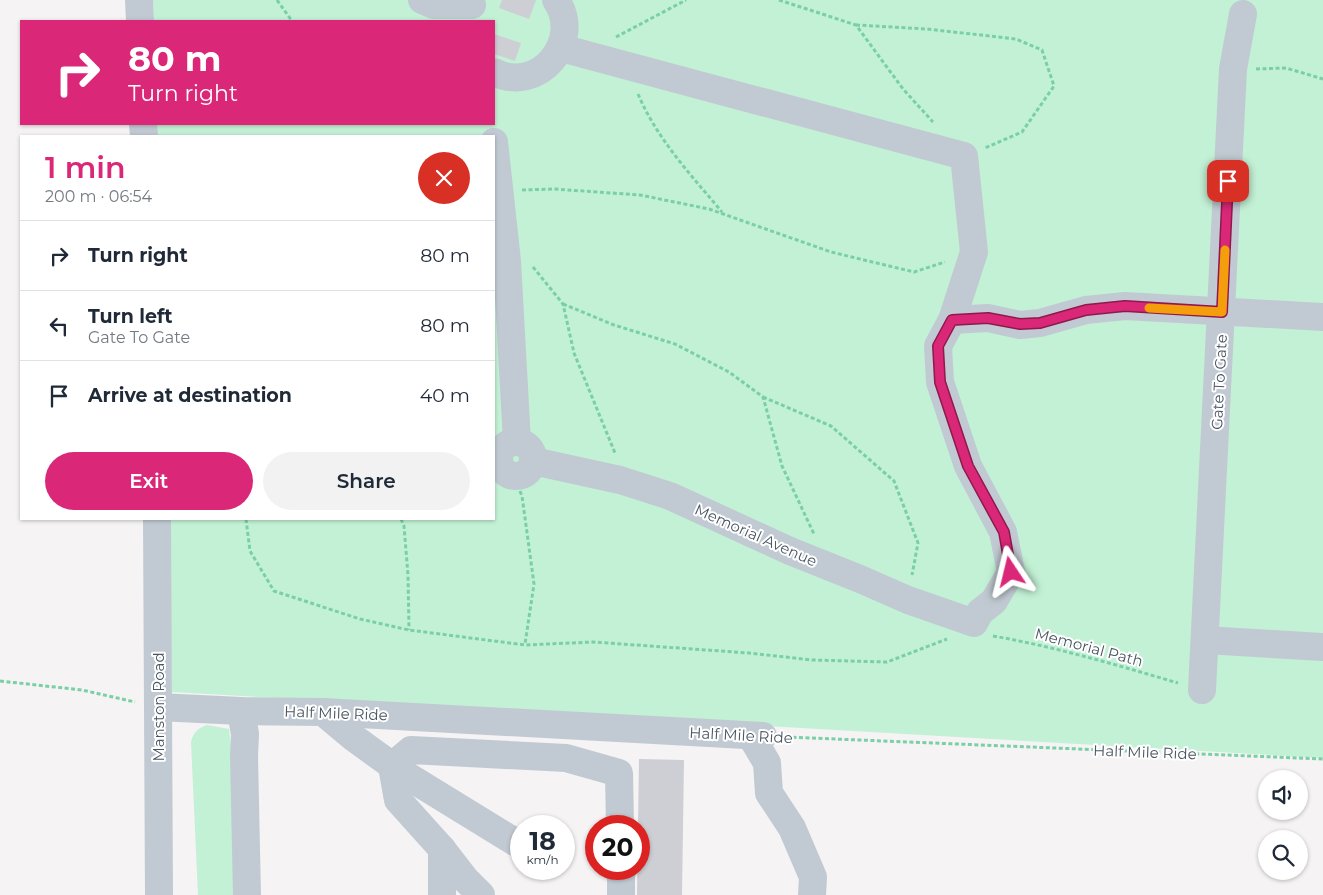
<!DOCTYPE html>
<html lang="en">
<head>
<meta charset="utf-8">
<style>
	:root { --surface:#fff; --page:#f2f2f3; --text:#1f2937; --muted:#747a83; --line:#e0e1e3; --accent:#db2777 }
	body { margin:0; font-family:Montserrat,sans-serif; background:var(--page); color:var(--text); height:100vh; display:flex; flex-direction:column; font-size:19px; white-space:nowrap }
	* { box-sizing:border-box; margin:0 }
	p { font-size:16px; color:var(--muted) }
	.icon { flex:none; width:28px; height:28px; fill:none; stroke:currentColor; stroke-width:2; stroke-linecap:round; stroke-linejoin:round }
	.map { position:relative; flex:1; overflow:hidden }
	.details { position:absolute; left:20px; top:135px; width:475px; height:385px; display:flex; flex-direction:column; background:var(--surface); border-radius:0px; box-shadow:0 1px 4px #0004 }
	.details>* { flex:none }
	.banner { position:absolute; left:20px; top:20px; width:475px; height:105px; border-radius:0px; box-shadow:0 1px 4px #0004; background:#db2777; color:#fff; overflow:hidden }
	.buttons { position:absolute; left:1258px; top:770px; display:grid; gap:10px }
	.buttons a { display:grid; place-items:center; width:50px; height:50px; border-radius:50%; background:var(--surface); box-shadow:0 1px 4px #0004; font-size:25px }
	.speed { position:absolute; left:510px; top:815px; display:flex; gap:10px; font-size:25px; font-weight:700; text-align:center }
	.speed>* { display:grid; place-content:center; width:65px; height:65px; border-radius:50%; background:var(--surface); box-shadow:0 1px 4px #0004; line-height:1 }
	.speed small { font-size:12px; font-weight:400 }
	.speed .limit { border:8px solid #d22; background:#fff; color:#111 }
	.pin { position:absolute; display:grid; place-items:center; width:42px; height:42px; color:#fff; margin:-21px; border-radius:10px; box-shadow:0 2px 8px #0006 }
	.me { position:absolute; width:55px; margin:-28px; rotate:350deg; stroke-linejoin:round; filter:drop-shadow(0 0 4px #0008) }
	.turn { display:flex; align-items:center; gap:18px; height:105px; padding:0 25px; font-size:22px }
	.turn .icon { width:65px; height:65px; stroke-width:2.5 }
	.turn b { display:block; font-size:35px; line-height:42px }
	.round { display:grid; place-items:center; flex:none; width:52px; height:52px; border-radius:26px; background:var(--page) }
	.head { display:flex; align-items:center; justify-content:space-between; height:85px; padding:0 25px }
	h1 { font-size:30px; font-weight:600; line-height:38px; color:var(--accent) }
	.cta { display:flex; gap:10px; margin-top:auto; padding:10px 25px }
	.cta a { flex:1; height:58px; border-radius:30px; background:var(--accent); color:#fff; font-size:20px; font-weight:600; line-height:58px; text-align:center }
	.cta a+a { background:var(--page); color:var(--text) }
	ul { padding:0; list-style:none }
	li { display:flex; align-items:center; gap:15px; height:70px; padding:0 25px; border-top:1px solid var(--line) }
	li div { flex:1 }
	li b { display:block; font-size:19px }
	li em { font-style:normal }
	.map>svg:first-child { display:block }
	.green { fill:#c3f1d5 }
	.building { fill:#cdcfd5 }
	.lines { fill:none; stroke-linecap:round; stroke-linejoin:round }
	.path { stroke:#7ad0a6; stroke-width:3; stroke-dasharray:4 2.5; stroke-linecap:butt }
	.minor { stroke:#c1cad2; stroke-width:28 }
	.route-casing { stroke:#8e194d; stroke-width:12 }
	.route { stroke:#db2777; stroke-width:9 }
	.slow { stroke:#f59e0b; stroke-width:9 }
	.labels { text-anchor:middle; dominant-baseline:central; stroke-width:4; stroke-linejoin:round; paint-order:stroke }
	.street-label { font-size:15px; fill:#4a5661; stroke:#fff }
</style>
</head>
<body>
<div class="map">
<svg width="1323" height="895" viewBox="0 0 1323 895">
	<rect width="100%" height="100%" fill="#f5f3f3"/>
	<g class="green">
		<path d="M153 0H1323V758L172 692 167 519H494V136H157L156 124H494V21H154Z"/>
		<path d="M207 725 229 729 232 756 237 895H198L191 742C193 733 198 728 207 725Z"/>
	</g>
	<g class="building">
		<path d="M502 0H536L529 19 499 8Z"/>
		<path d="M494 34 521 43 515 61 494 54Z"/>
		<path d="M639 759 684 760 682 895H637Z"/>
	</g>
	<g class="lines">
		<g class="path">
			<path d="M277 0 292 21"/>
			<path d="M779 0 856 25 903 89 933 122"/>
			<path d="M856 25 927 29 1016 39 1042 50 1054 86 1022 132 985 148"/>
			<path d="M616 37 686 0"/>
			<path d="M1256 69 1286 68 1323 79"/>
			<path d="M638 94C657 139 691 175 722 212"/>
			<path d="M522 190 554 189 640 195 709 209 831 252 914 272 945 262"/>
			<path d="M533 267 563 304 574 353 615 453"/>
			<path d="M563 304 614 325 675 344 729 372 763 397 782 466 814 534"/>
			<path d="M763 397 831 426 894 481 918 543 912 575"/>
			<path d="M515 479 522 496 534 584 525 644"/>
			<path d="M246 519 250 551 274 591 360 619 409 630 525 645 593 642 749 653 812 660 887 662 947 639"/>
			<path d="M401 519 404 526 408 575 409 630"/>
			<path d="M993 636C1056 647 1117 665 1178 683"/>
			<path d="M0 681 82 690 135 702"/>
			<path d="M786 737 1323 759"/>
		</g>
		<g class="minor">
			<path d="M139 0 140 21"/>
			<path d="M422 0 434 5H472"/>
			<path d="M494 72C538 95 584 41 556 0"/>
			<path d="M143 124 144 136"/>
			<path d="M494 142 507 261 517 442"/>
			<path d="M952 320 988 318 1020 325 1040 323 1086 310 1125 306 1323 317"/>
			<circle cx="516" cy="459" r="17"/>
			<path d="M533 461 620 480 670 496 790 551 860 579 908 600 974 623 980 612 994 601 1011 572 1003 532 968 466 940 382 938 346 952 320 974 252 964 156 561 48"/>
			<path d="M157 519 159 895"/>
			<path d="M1205 640 1323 647"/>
			<path d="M1202 690 1233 69 1243 14"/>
			<path d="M158 707 241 711 323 712 763 736"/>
			<path d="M241 711 245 734 244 756 247 895"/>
			<path d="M323 712 354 738 401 772 515 842"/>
			<path d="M751 736 767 763 769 793 792 828 813 877 812 895"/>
			<path d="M442 849V895"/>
			<path d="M621 869V895"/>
			<path d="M481 895 466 880 442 849 398 800 392 766 411 750 566 758 619 773 620 826"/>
		</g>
	</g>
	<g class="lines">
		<defs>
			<path id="route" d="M1011 572 1004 532 968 466 940 382 938 346 952 320 988 318 1020 324 1040 323 1086 310 1125 306 1222 312 1228 181"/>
		</defs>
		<use href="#route" class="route-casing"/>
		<use href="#route" class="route"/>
		<path class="slow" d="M1149 308 1222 312 1225 250"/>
	</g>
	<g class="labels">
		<g class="street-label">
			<text transform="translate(1219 382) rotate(-87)">Gate To Gate</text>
			<text transform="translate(756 535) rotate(24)">Memorial Avenue</text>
			<text transform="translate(1089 647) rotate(15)">Memorial Path</text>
			<text transform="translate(158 707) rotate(-90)">Manston Road</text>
			<text transform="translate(336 713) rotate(2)">Half Mile Ride</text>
			<text transform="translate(741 735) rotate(3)">Half Mile Ride</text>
			<text transform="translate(1145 752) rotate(2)">Half Mile Ride</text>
		</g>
	</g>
</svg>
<div class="buttons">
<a><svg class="icon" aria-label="sound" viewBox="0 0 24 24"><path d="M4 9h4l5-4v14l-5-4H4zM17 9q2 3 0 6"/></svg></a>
<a><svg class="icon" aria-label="search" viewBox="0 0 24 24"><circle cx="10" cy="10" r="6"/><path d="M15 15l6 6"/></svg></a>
</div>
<div class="speed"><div>18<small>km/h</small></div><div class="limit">20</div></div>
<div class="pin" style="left:1228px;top:181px;background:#d93025"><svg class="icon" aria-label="arrive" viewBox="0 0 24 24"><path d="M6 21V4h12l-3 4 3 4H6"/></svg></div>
<svg class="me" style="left:1011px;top:572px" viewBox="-20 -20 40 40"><path d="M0-17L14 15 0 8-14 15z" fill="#db2777" stroke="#fff" stroke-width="4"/></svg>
<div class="banner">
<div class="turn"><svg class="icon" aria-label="right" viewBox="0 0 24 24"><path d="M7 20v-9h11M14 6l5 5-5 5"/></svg><div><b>80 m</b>Turn right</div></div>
</div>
<section class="details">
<div class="head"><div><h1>1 min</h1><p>200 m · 06:54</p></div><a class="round" style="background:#d93025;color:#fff"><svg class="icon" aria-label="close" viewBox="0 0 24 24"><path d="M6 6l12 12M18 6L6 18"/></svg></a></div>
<ul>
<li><svg class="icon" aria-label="right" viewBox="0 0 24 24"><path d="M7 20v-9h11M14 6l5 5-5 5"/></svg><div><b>Turn right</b></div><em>80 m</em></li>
<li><svg class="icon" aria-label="left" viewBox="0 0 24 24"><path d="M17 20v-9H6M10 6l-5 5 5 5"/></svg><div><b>Turn left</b><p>Gate To Gate</p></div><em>80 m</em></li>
<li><svg class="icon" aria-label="arrive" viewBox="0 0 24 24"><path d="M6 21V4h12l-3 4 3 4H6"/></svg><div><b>Arrive at destination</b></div><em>40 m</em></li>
</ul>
<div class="cta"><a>Exit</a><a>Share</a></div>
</section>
</div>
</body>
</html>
